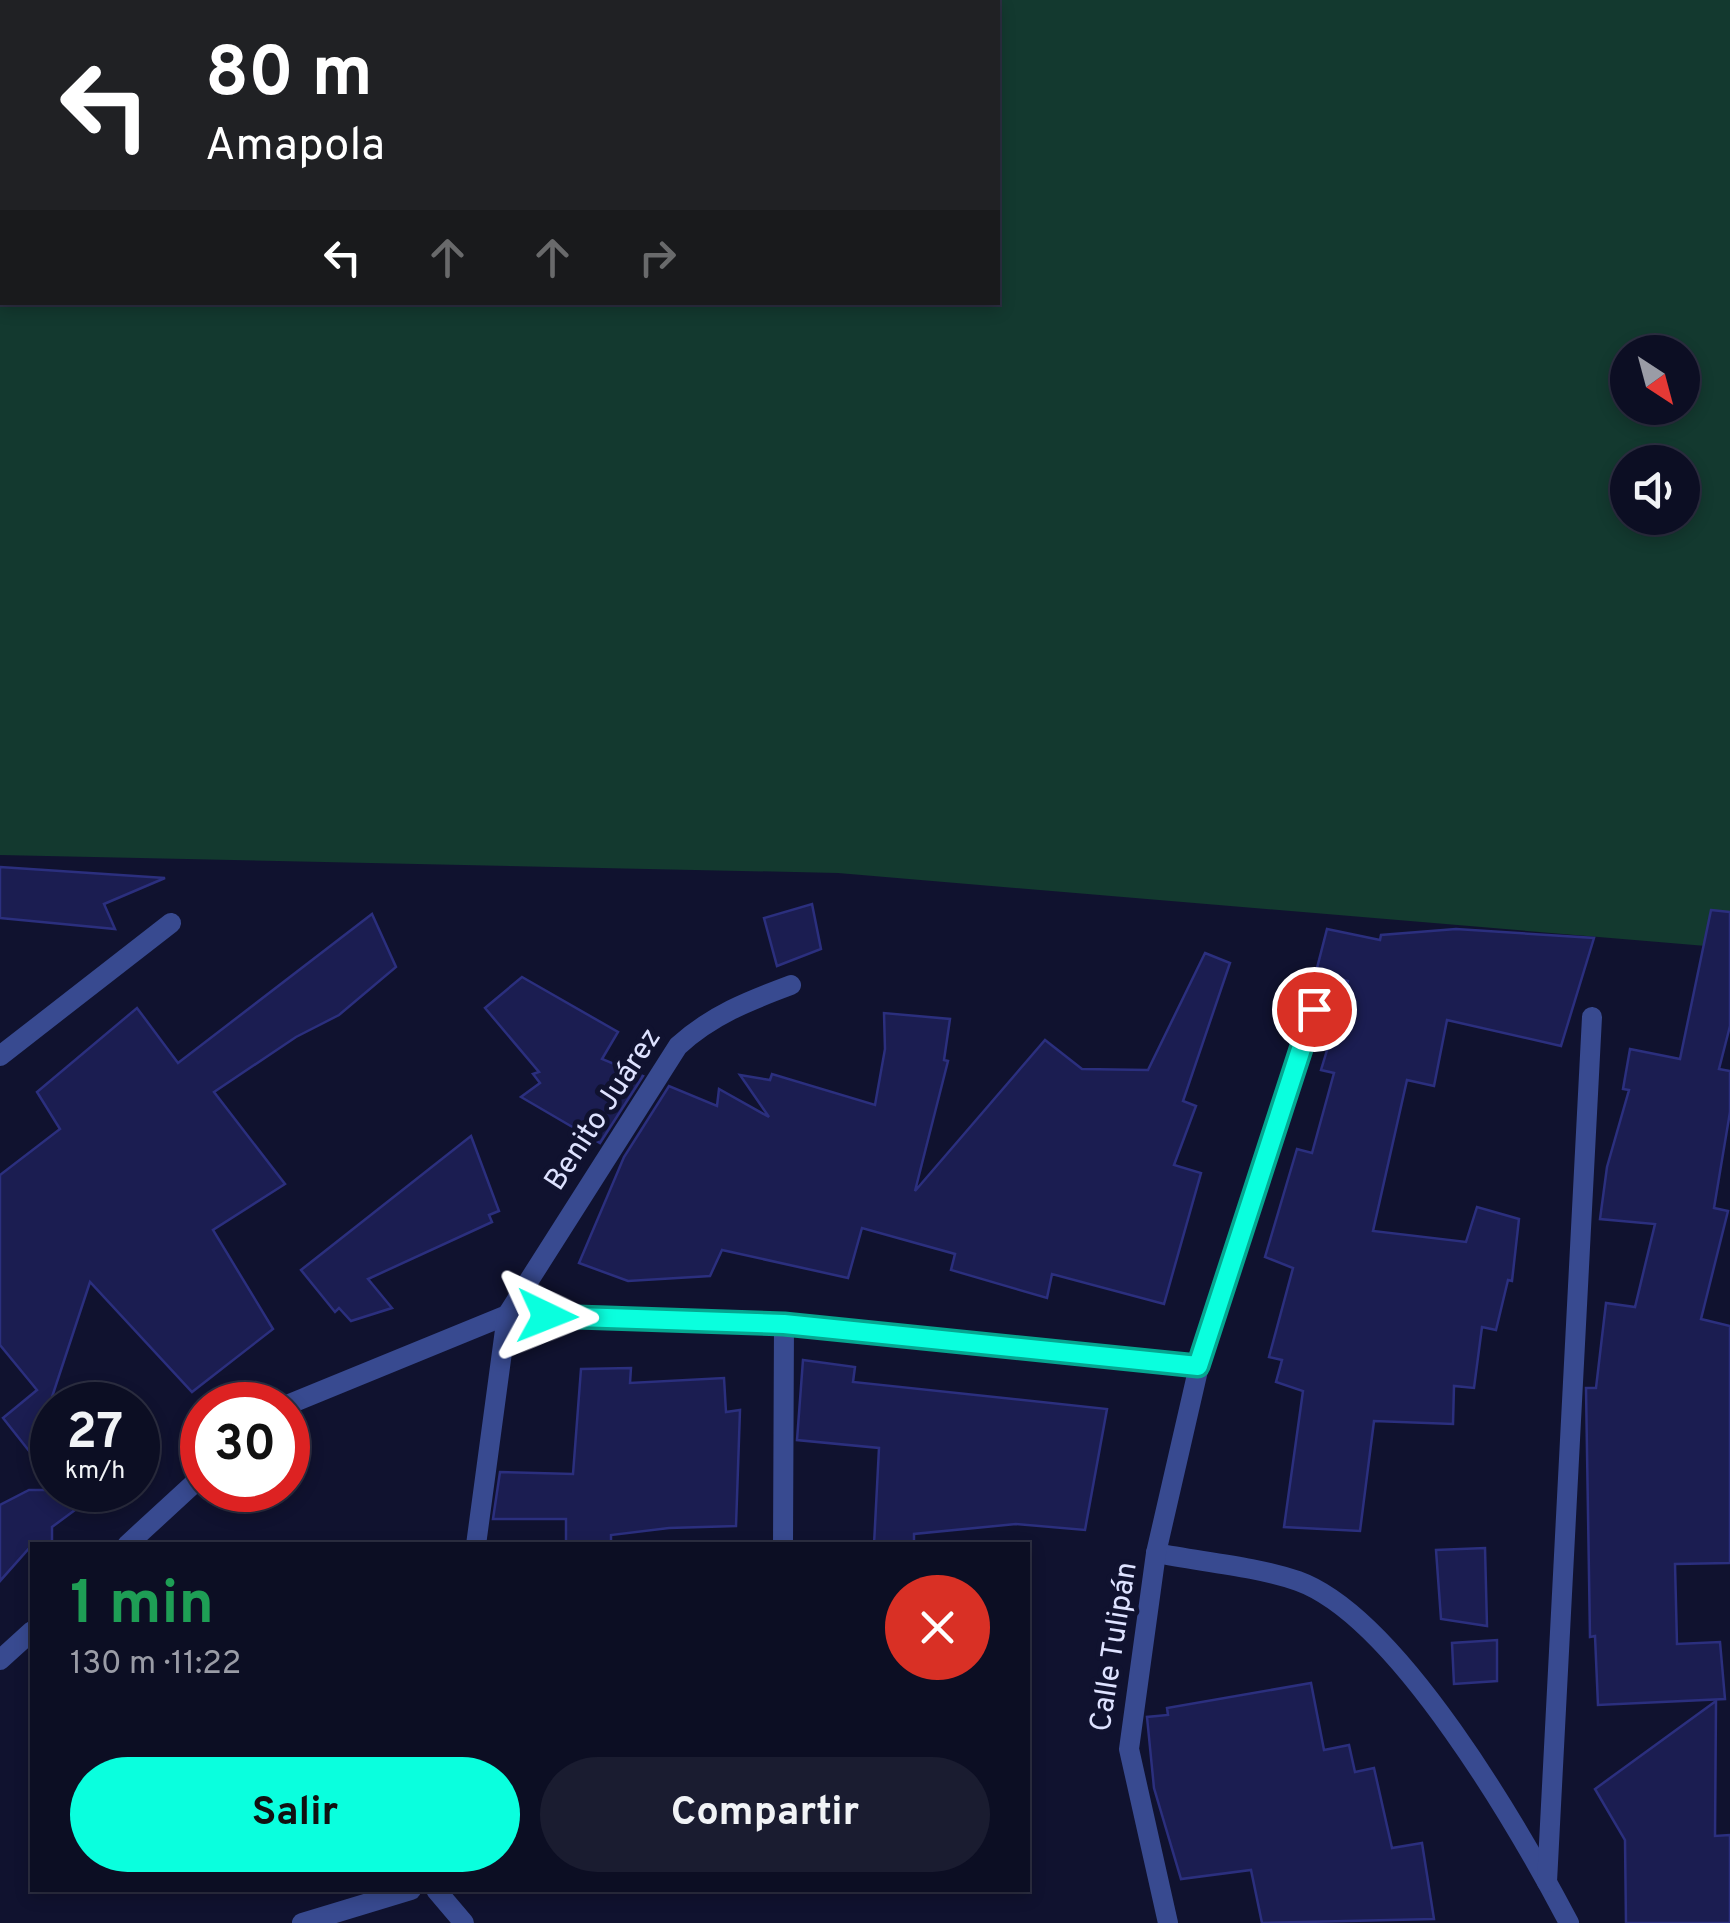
<!DOCTYPE html>
<html lang="es">
<head>
<meta charset="utf-8">
<style>
	:root { --surface:#0c0e23; --page:#1a1c30; --text:#f1f3f6; --muted:#9a9ca6; --line:#2c2e41; --accent:#0affde }
	body { margin:0; font-family:Overpass,sans-serif; background:var(--page); color:var(--text); height:100vh; display:flex; flex-direction:column; font-size:38px; white-space:nowrap }
	* { box-sizing:border-box; margin:0 }
	p { font-size:32px; color:var(--muted) }
	.icon { flex:none; width:55px; height:55px; fill:none; stroke:currentColor; stroke-width:2; stroke-linecap:round; stroke-linejoin:round }
	.map { position:relative; flex:1; overflow:hidden }
	.side { position:absolute; left:30px; top:1542px; width:1000px; height:350px; display:flex; flex-direction:column; background:var(--surface); border-radius:0px; box-shadow:0 5px 15px #0003,0 0 0 2px var(--line) }
	.side>* { flex:none }
	.hud { position:absolute; left:0px; top:0px; width:1000px; height:305px; box-shadow:0 5px 15px #0003,0 0 0 2px var(--line); background:#202124; color:#fff; overflow:hidden }
	.needle { width:65px; rotate:144deg }
	.tools { position:absolute; left:1610px; top:335px; display:grid; gap:20px }
	.tools a { display:grid; place-items:center; width:90px; height:90px; border-radius:50%; background:var(--surface); box-shadow:0 5px 15px #0003,0 0 0 2px var(--line); font-size:50px }
	.speed { position:absolute; left:30px; top:1382px; display:flex; gap:20px; font-size:50px; font-weight:700; text-align:center }
	.speed>* { display:grid; place-content:center; width:130px; height:130px; border-radius:50%; background:var(--surface); box-shadow:0 5px 15px #0003,0 0 0 2px var(--line); line-height:1 }
	.speed small { font-size:25px; font-weight:400 }
	.speed .limit { border:15px solid #d22; background:#fff; color:#111 }
	.pin { position:absolute; display:grid; place-items:center; width:85px; height:85px; color:#fff; margin:-42px; border:5px solid #fff; border-radius:50%; box-shadow:0 2px 10px #0007 }
	.me { position:absolute; width:110px; margin:-55px; rotate:92deg; stroke-linejoin:round; filter:drop-shadow(0 0 8px #0008) }
	.turn { display:flex; align-items:center; gap:35px; height:210px; padding:0 40px; font-size:45px }
	.turn .icon { width:130px; height:130px; stroke-width:2.5 }
	.turn b { display:block; font-size:70px; line-height:85px }
	.lanes { display:flex; align-items:center; height:95px; padding:0 40px; background:#0003; justify-content:center; gap:50px; direction:ltr }
	.lanes .off { opacity:.35 }
	.round { display:grid; place-items:center; flex:none; width:105px; height:105px; border-radius:52px; background:var(--page) }
	.summary { display:flex; align-items:center; justify-content:space-between; height:170px; padding:0 40px }
	h1 { font-size:60px; font-weight:700; line-height:75px; color:#1e9e55 }
	.primary-button { display:flex; gap:20px; margin-top:auto; padding:20px 40px }
	.primary-button a { flex:1; height:115px; border-radius:60px; background:var(--accent); color:#111; font-size:40px; font-weight:700; line-height:115px; text-align:center }
	.primary-button a+a { background:var(--page); color:var(--text) }
	.map>svg:first-child { display:block }
	.grass { fill:#13392f; fill-rule:evenodd }
	.building { fill:#1b1d51; stroke:#2b2f7e; stroke-width:2.5 }
	.lines { fill:none; stroke-linecap:round; stroke-linejoin:round }
	.minor { stroke:#384a90; stroke-width:20 }
	.route-casing { stroke:#06a690; stroke-width:25 }
	.route { stroke:#0affde; stroke-width:18 }
	.labels { text-anchor:middle; dominant-baseline:central; stroke-width:10; stroke-linejoin:round; paint-order:stroke }
	.street-label { font-size:30px; fill:#dee2ff; stroke:#10122f }
</style>
</head>
<body>
<div class="map">
<svg width="1730" height="1923" viewBox="0 0 1730 1923">
	<rect width="100%" height="100%" fill="#10122f"/>
	<path class="grass" d="M0 0H1730V948L838 873 0 855ZM2 2H998V302H2ZM1628 352H1682V408H1628ZM1628 462H1682V518H1628Z"/>
	<g class="building">
		<path d="M0 867 165 878 104 904 115 929 0 918Z"/>
		<path d="M812 904 821 949 777 966 764 918Z"/>
		<path d="M1711 910 1730 912V1026L1719 1069 1730 1071V1112L1714 1208 1728 1211 1701 1319 1730 1326V1563L1675 1564 1677 1644 1720 1642 1725 1699 1598 1705 1595 1636 1590 1637 1586 1388H1596L1606 1303 1635 1307 1655 1224 1600 1219 1607 1167 1629 1090 1623 1089 1630 1049 1680 1059Z"/>
		<path d="M372 914 396 967 339 1015 296 1037 214 1092 285 1184 213 1230 273 1329 192 1392 90 1282 52 1397V1480L3 1418 37 1390 0 1345V1175L60 1129 37 1092 137 1008 178 1063Z"/>
		<path d="M1327 929 1380 940 1381 935 1456 929 1594 938 1561 1046 1447 1020 1434 1086 1407 1080 1373 1231 1466 1242 1477 1207 1519 1219 1512 1281 1508 1280 1496 1330 1482 1327 1474 1388 1454 1386 1453 1424 1374 1421 1360 1531 1284 1527 1303 1391 1276 1382 1282 1360 1269 1357 1293 1268 1265 1257 1297 1149 1312 1153 1334 1073 1321 1070 1348 981 1316 972Z"/>
		<path d="M1205 953 1230 963 1183 1101 1196 1106 1174 1165 1201 1173 1164 1304 1052 1274 1047 1298 951 1270 955 1254 862 1228 848 1278 722 1250 710 1276 628 1281 579 1263 624 1157 669 1086 717 1106 719 1089 769 1117 740 1075 770 1080 772 1074 875 1105 885 1049 884 1013 950 1019 944 1060 948 1061 915 1191 1045 1040 1082 1069 1148 1070Z"/>
		<path d="M522 977 618 1032 602 1059 643 1076 600 1143 521 1097 540 1083 533 1074 539 1072 485 1008Z"/>
		<path d="M471 1136 499 1211 489 1215 492 1222 368 1279 392 1308 351 1321 339 1308 335 1312 301 1270Z"/>
		<path d="M803 1360 855 1367 853 1382 1107 1409 1085 1530 1016 1524 914 1534V1545H874L879 1448 797 1440Z"/>
		<path d="M631 1368 630 1383 724 1378 726 1412 740 1410 736 1526 669 1528 611 1535V1545H566V1519H493L500 1472 573 1474 581 1369Z"/>
		<path d="M29 1490H102L52 1527V1545H32L0 1581V1505Z"/>
		<path d="M1485 1548 1487 1626 1441 1619 1436 1550Z"/>
		<path d="M1497 1640V1681L1454 1684 1452 1643Z"/>
		<path d="M1311 1683 1324 1750 1349 1745 1355 1772 1374 1768 1392 1848 1422 1843 1434 1919 1262 1923 1251 1870 1181 1879 1154 1788 1147 1717 1168 1715 1167 1708Z"/>
		<path d="M1716 1701 1715 1836 1730 1835V1923H1626L1625 1840 1595 1789Z"/>
	</g>
	<g class="lines">
		<g class="minor">
			<path d="M0 1056 171 923"/>
			<path d="M287 1405 507 1315 784 1323 1199 1366"/>
			<path d="M127 1545 202 1476"/>
			<path d="M476 1545 507 1315 678 1046C712 1015 748 1001 791 985"/>
			<path d="M783 1545 784 1323"/>
			<path d="M1156 1553C1202 1562 1254 1566 1298 1581 1398 1617 1520 1830 1569 1923"/>
			<path d="M0 1660 32 1631"/>
			<path d="M1547 1882 1592 1017"/>
			<path d="M436 1890 464 1923"/>
			<path d="M302 1923 411 1890"/>
			<path d="M1168 1923 1129 1749 1156 1553 1199 1366 1315 1009"/>
		</g>
	</g>
	<g class="lines">
		<defs>
			<path id="route" d="M547 1316 784 1324 1198 1366 1314 1009"/>
		</defs>
		<use href="#route" class="route-casing"/>
		<use href="#route" class="route"/>
	</g>
	<g class="labels">
		<g class="street-label">
			<text transform="translate(604 1110) rotate(-57)">Benito Juárez</text>
			<text transform="translate(1115 1647) rotate(-81)">Calle Tulipán</text>
		</g>
	</g>
</svg>
<div class="tools">
<a><svg class="needle" viewBox="-14 -14 28 28"><path d="M0-13l5 13h-10z" fill="#e53935"/><path d="M0 13l5-13h-10z" fill="#9a9ca6"/></svg></a>
<a><svg class="icon" aria-label="sound" viewBox="0 0 24 24"><path d="M4 9h4l5-4v14l-5-4H4zM17 9q2 3 0 6"/></svg></a>
</div>
<div class="speed"><div>27<small>km/h</small></div><div class="limit">30</div></div>
<div class="pin" style="left:1314px;top:1009px;background:#d93025"><svg class="icon" aria-label="arrive" viewBox="0 0 24 24"><path d="M6 21V4h12l-3 4 3 4H6"/></svg></div>
<svg class="me" style="left:547px;top:1316px" viewBox="-20 -20 40 40"><path d="M0-17L14 15 0 8-14 15z" fill="#0affde" stroke="#fff" stroke-width="4"/></svg>
<div class="hud">
<div class="turn"><svg class="icon" aria-label="left" viewBox="0 0 24 24"><path d="M17 20v-9H6M10 6l-5 5 5 5"/></svg><div><b>80 m</b>Amapola</div></div>
<div class="lanes"><svg class="icon" aria-label="left" viewBox="0 0 24 24"><path d="M17 20v-9H6M10 6l-5 5 5 5"/></svg><svg class="icon off" aria-label="ahead" viewBox="0 0 24 24"><path d="M12 20V5M6 11l6-6 6 6"/></svg><svg class="icon off" aria-label="ahead" viewBox="0 0 24 24"><path d="M12 20V5M6 11l6-6 6 6"/></svg><svg class="icon off" aria-label="right" viewBox="0 0 24 24"><path d="M7 20v-9h11M14 6l5 5-5 5"/></svg></div>
</div>
<section class="side">
<div class="summary"><div><h1>1 min</h1><p>130 m · 11:22</p></div><a class="round" style="background:#d93025;color:#fff"><svg class="icon" aria-label="close" viewBox="0 0 24 24"><path d="M6 6l12 12M18 6L6 18"/></svg></a></div>
<div class="primary-button"><a>Salir</a><a>Compartir</a></div>
</section>
</div>
</body>
</html>
